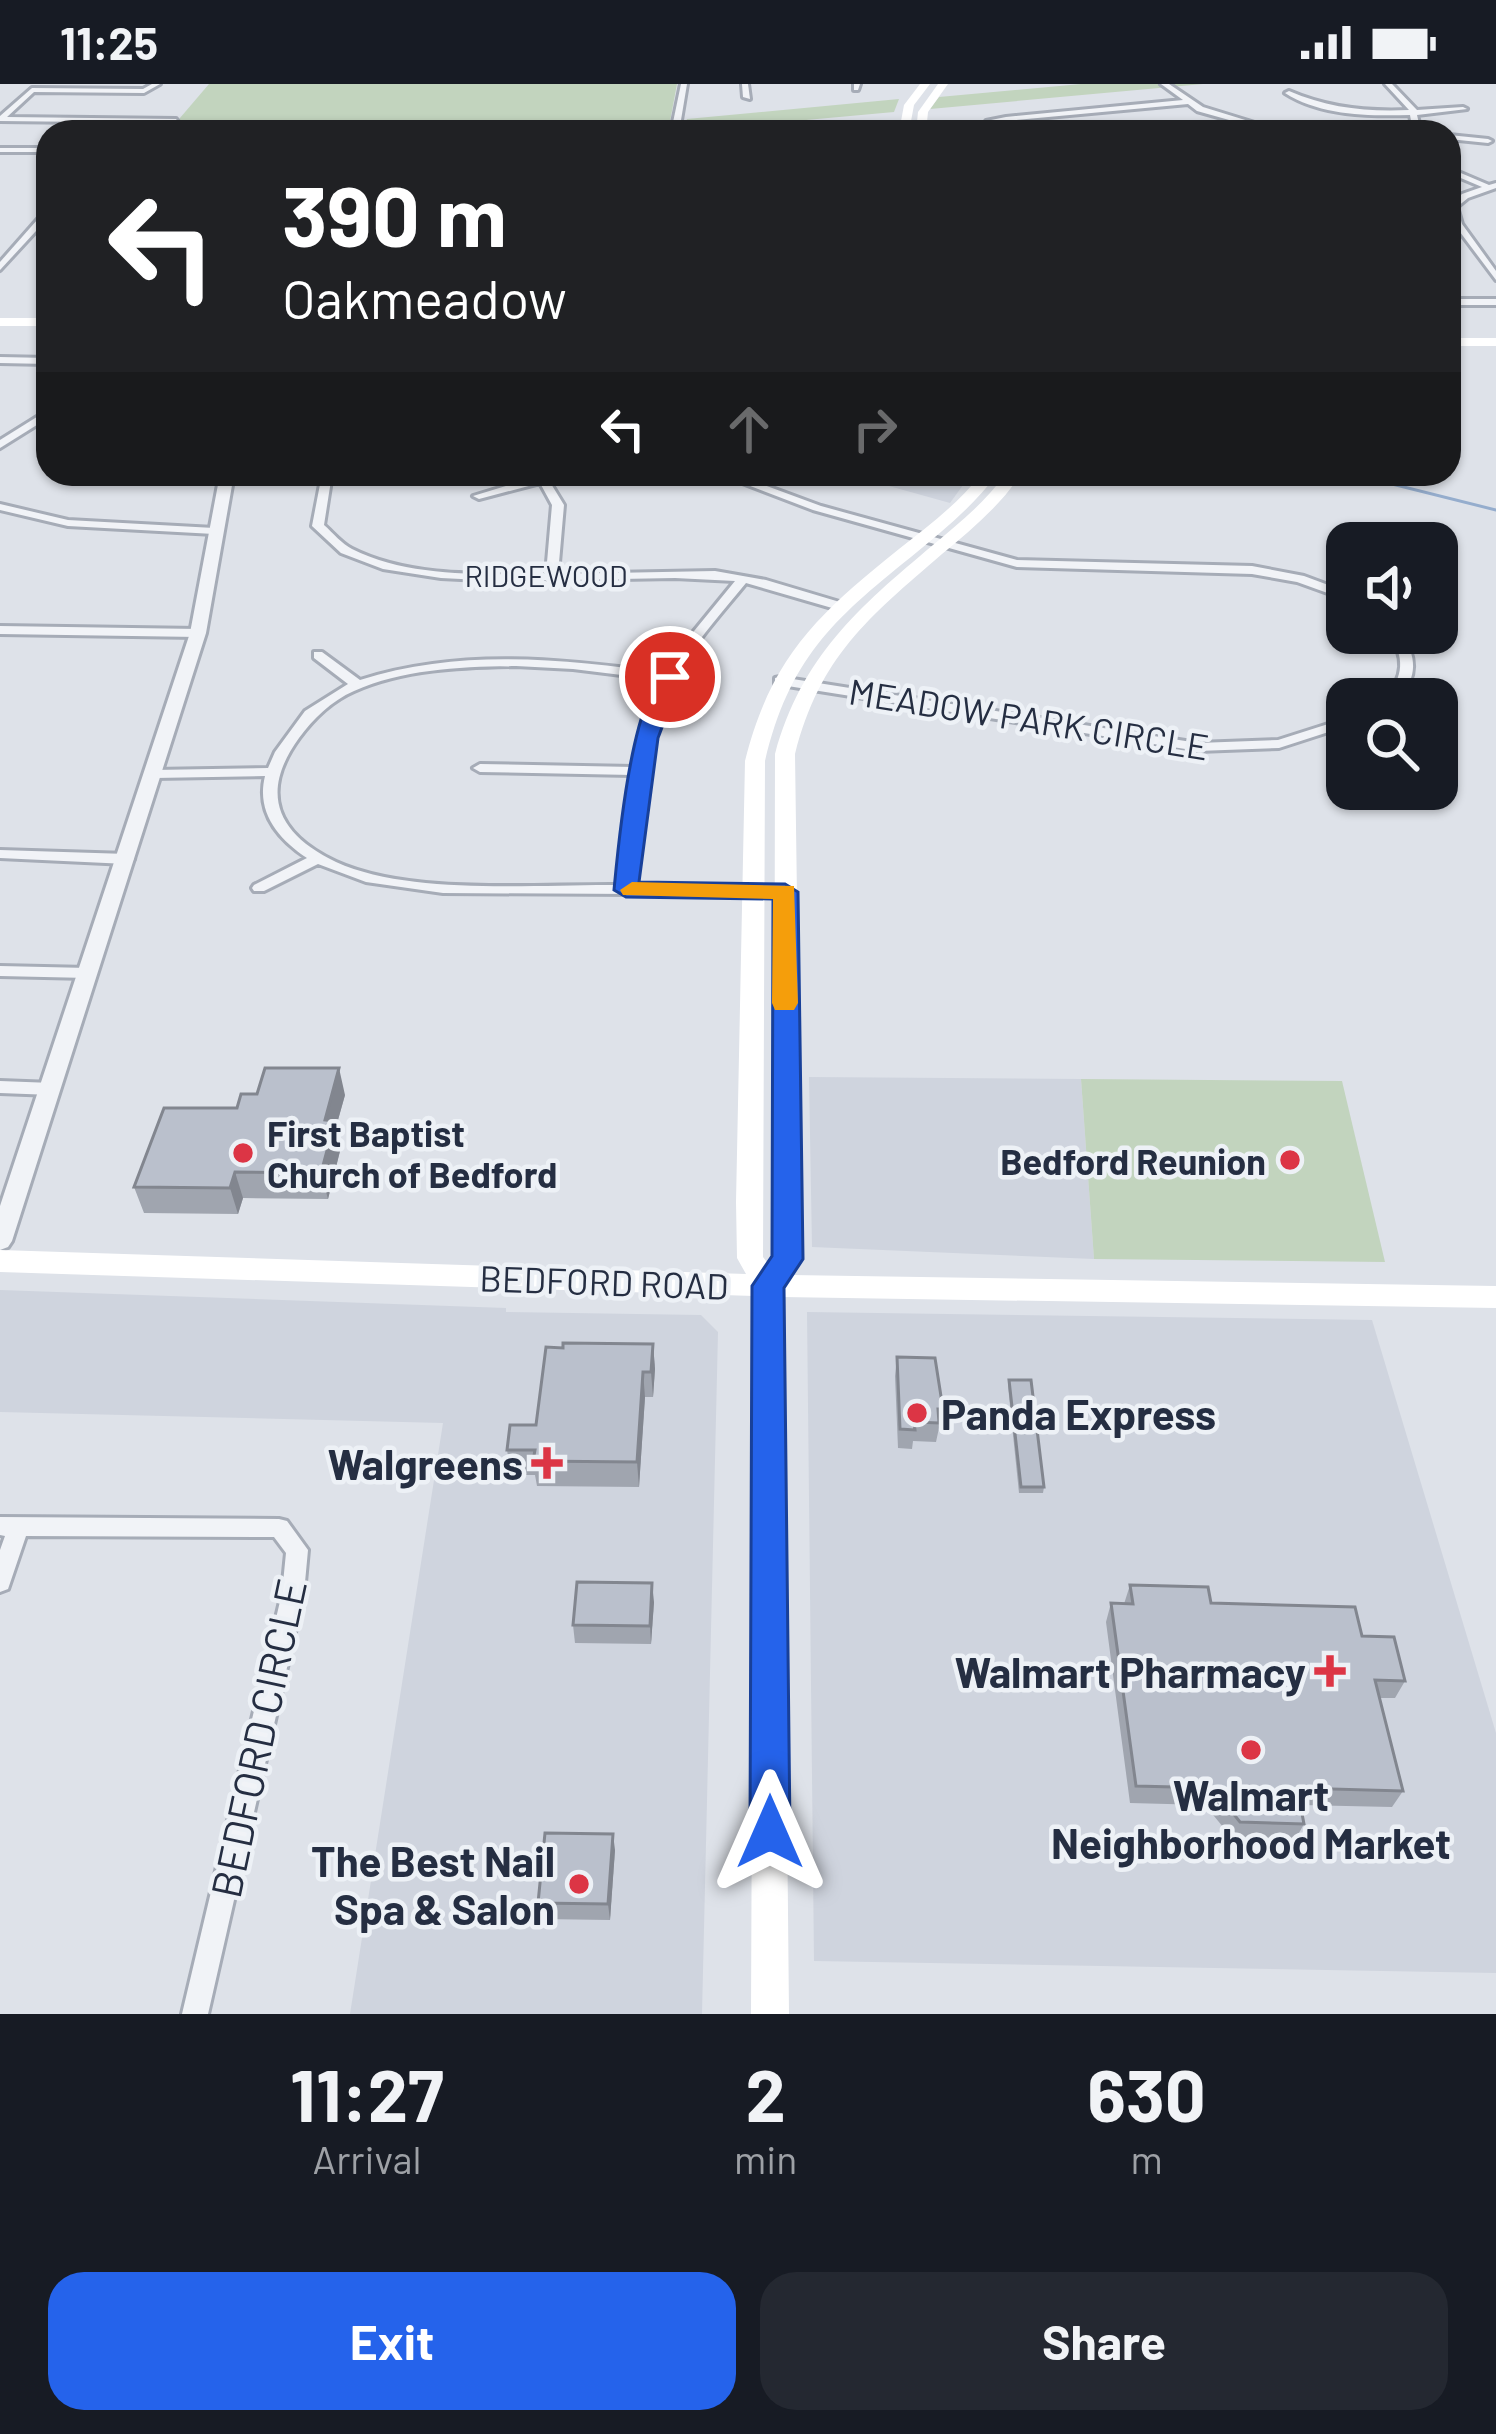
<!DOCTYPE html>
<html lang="en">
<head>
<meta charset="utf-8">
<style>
	:root { --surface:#171b24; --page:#242831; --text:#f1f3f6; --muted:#9ea1a6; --accent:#2563eb }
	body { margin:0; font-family:Barlow,sans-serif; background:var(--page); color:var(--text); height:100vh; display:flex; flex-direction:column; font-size:45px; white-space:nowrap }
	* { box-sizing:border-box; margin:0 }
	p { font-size:39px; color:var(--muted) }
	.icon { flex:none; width:66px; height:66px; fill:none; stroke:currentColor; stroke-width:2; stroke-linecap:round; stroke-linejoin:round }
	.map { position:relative; height:1930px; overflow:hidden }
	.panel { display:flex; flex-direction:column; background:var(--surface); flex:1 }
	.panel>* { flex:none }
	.guide { position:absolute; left:36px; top:36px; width:1425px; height:366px; border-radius:36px; box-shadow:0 3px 9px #0004; background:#202124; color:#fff; overflow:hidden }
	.tools { position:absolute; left:1326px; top:438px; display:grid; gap:24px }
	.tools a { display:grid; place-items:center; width:132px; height:132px; border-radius:24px; background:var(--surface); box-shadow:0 3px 9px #0004; font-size:60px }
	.pin { position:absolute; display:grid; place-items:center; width:102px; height:102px; color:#fff; margin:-51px; border:6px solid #fff; border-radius:50%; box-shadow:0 3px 12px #0007 }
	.me { position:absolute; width:132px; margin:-66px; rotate:0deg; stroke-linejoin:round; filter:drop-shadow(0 0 9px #0008) }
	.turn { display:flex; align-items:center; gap:42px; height:252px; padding:0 48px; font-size:54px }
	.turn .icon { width:156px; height:156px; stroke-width:2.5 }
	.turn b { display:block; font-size:84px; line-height:102px }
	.lanes { display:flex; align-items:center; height:114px; padding:0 48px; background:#0003; justify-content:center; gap:60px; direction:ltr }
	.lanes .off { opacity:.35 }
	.eta { display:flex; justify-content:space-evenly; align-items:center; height:204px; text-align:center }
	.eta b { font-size:72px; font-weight:700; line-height:84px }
	.primary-button { display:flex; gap:24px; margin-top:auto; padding:24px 48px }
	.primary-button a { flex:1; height:138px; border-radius:36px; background:var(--accent); color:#fff; font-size:48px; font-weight:700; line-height:138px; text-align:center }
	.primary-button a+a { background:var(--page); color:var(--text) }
	.status { display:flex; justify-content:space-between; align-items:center; height:84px; padding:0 60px; background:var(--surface); direction:ltr }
	.status svg { height:33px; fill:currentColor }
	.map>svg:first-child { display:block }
	.built { fill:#cfd4de }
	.green { fill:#c2d4be }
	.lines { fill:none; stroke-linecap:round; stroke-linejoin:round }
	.stream { stroke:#95adcd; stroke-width:3 }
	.minor-casing { stroke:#a6acb7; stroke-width:6 }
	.tertiary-casing { stroke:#a6acb7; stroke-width:6 }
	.minor { fill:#f1f3f7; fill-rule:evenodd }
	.tertiary { fill:#f1f3f7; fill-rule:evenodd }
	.secondary { fill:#fff; fill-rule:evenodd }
	.wall { fill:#a0a5af }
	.shaded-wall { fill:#82868f }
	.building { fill:#bac0cc; stroke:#82868f; stroke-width:3 }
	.route { fill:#2563eb; stroke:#184099; stroke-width:3 }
	.slow { fill:#f59e0b }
	.poi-dot { fill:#dc3545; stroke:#edf1f6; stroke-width:4.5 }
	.labels { text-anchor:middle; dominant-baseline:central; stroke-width:9; stroke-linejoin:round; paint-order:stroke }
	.far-street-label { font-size:30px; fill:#252e42; stroke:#edf1f6 }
	.street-label { font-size:36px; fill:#252e42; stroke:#edf1f6 }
	.poi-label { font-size:36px; font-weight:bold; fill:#252e42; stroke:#edf1f6; text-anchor:start }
	.near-poi-label { font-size:42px; font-weight:bold; fill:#252e42; stroke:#edf1f6; text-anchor:end }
	.near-street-label { font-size:42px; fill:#252e42; stroke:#edf1f6 }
</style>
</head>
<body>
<div class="status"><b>11:25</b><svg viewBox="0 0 49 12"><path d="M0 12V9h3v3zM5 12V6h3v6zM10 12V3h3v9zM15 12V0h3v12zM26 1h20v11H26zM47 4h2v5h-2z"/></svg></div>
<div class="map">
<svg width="1496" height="1930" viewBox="0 0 1496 1930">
	<rect width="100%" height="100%" fill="#dee2e9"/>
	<g class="built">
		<path d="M846 390H971L950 419Z"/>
		<path d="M809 993 1081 995 1094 1175 812 1163Z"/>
		<path d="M0 1206 506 1224V1228L701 1231 718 1248 702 1930H350L443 1339 0 1328Z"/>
		<path d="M807 1228 1372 1236 1496 1649V1889L814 1877Z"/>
	</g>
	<g class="green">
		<path d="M209 0H677L668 48H168Z"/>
		<path d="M1081 0H1203L930 25 939 13Z"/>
		<path d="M899 15 894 28 683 47 687 35Z"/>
		<path d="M1081 995 1342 997 1385 1178 1094 1175Z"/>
	</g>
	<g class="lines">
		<path class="stream" d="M1352 390 1496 426"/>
		<defs>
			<g id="minor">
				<path d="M152 0H160L144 9 34 8 7 33 176 35 179 39 0 37V32L32 4 143 5Z"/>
				<path d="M681 0H687L679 48H671Z"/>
				<path d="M742 0H748L750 15 743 13Z"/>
				<path d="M854 0H860L858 6H854Z"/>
				<path d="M1161 0H1169L1203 23 1284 48H1272L1197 27 1188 20 1006 37 992 40 990 48H982L986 37 1006 33 1183 16Z"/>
				<path d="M1385 0H1392L1417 26 1463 23 1467 25 1417 31 1421 48H1413L1410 31C1369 32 1321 32 1285 9L1289 7C1328 24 1367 28 1409 26Z"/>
				<path d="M921 45 924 48H863L867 46Z"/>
				<path d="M1449 51 1488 55 1492 57 1488 59 1449 55Z"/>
				<rect x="0" y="64" width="48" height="4"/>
				<path d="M1449 84 1489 101 1496 99V104L1468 114 1457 123 1462 140 1496 187V196L1454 140 1449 122 1462 110 1482 103 1449 89Z"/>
				<path d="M45 127H48V134L0 186V178Z"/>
				<rect x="1449" y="215" width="47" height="6"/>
				<path d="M0 273 48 274V280L0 279Z"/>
				<path d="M48 326V334L0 364V356Z"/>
				<path d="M322 390H332L324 441C333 449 342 460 352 465 409 494 484 490 546 490L552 421 540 399 479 415 473 412 536 393 535 390H545L564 421 558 490 715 487 766 496 843 519 845 522 839 526 746 499C724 526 701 551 683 581 644 648 640 726 634 801L785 803 792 808 790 811 443 809 366 798 318 780 264 807H254L252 804 254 801 307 774C278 755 256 728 265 692L154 694 147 690 154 686 268 684 275 668 305 627 348 600 314 574V568H322L360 596C460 564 563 575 666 589L690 552 735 497 675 494 501 497 441 494 383 485 341 469 312 442ZM516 582 573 585 662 596 643 644 633 683 480 680 473 684 480 688 632 691 619 801C536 800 411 812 336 778 277 750 259 709 299 654 313 635 331 617 354 607 404 585 460 583 516 582Z"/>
				<path d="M719 390H734L821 422 1017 476 1252 482 1304 492 1347 508V516L1297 498 1252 490 1017 483 813 426Z"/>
				<path d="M0 420 68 436 214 444 220 447 214 450 68 442 0 426Z"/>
				<path d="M0 542 198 545 204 549 198 553 0 550Z"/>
				<path d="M1389 549H1401C1417 573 1418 592 1399 615H1385C1404 592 1405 574 1389 549Z"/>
				<path d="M780 593 1198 659 1278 656 1347 634V642L1279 664 1198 667 775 600V594Z"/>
				<path d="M0 766 127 770 134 775 127 780 0 774Z"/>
				<path d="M0 882 88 884 96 889 88 894 0 892Z"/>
				<path d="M0 997 52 999 60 1005 52 1011 0 1009Z"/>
				<path d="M0 1433 279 1435 287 1437 308 1466 304 1509 208 1930H182L282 1509 286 1469 274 1453 26 1452 8 1505 0 1508V1466L5 1452 0 1451Z"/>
			</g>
			<path id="tertiary" d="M220 390H234L206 549 12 1157 8 1163 0 1166V1122L190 549Z"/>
		</defs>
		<use href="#minor" class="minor-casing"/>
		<use href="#tertiary" class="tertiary-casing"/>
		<use href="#minor" class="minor"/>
		<use href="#tertiary" class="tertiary"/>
		<g class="secondary">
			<path d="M920 0H930L914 21 909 48H899L904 21Z"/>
			<path d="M938 0H948L928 28 926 48H916L918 28Z"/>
			<rect x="0" y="234" width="48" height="8"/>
			<rect x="1449" y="254" width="47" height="8"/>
			<path d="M981 390H997C973 423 942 447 911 473 832 536 789 576 765 677L763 1173 769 1181 774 1173 775 670C802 572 858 524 933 461 959 439 986 418 1005 390H1021C1000 422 971 446 942 470 868 534 820 572 795 670L802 1175 791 1191 1496 1202V1224L782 1213 789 1930H751L754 1212 0 1188V1166L746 1190 737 1174 736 1118 745 677C771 573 818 530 899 465 928 442 958 420 981 390Z"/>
		</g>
	</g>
	<g class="wall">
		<path d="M345 1011 336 1043 341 1063 328 1115 243 1114 238 1130 144 1129 134 1103Z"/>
		<path d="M653 1260 655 1285 653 1313H645L639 1403 537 1402 535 1391H511L507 1366 536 1341Z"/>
		<path d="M897 1273 943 1325 936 1358 913 1357 912 1365 898 1364 895 1292Z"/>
		<path d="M1009 1296 1044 1403 1043 1409H1019L1008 1302Z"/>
		<path d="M1130 1501 1362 1552 1405 1597 1395 1614H1380L1403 1707 1392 1723 1301 1721 1304 1740 1295 1756 1232 1754 1205 1721 1130 1719 1106 1538 1111 1519 1124 1520Z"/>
		<path d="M654 1518 651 1560 575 1559 573 1541Z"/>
		<path d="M615 1766 610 1836 541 1835 538 1819Z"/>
	</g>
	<g class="shaded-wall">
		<path d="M339 984 345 1011 336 1043 341 1063 328 1115 321 1089 325 1036Z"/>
		<path d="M235 1088 243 1114 238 1130 230 1104Z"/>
		<path d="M653 1260 655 1285 653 1313 651 1288Z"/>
		<path d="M643 1288 645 1313 639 1403 637 1378Z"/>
		<path d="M652 1499 654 1518 651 1560 650 1542Z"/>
		<path d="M613 1750 615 1766 610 1836 608 1820Z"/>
	</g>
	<g class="building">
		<path d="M265 984H339L325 1036 335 1037 321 1089 235 1088 230 1104 134 1103 164 1024H237L241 1010H257Z"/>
		<path d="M563 1259 653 1260 651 1288H643L637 1378 533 1377 535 1366H507L510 1341H536L546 1263 563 1264Z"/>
		<path d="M897 1273 935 1274 943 1325H938L939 1339 914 1338 915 1346 900 1345Z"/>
		<path d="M1009 1296H1031L1044 1403H1021Z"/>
		<path d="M577 1498 652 1499 650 1542 573 1541Z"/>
		<path d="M1130 1501 1208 1503 1211 1519 1355 1523 1362 1552 1394 1553 1405 1597 1375 1596 1403 1707 1297 1704 1304 1740 1240 1738 1213 1704 1136 1702 1111 1519 1133 1520Z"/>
		<path d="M545 1749 613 1750 608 1820 538 1819Z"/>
	</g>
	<path class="route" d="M670 586 681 593 658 654 639 798 785 800 798 808 803 1175 784 1204 790 1748 784 1763 770 1768 756 1763 750 1748 752 1202 772 1172 773 815 626 813 614 806C618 764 632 602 670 586Z"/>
	<path class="slow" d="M632 798 794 802 798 919 794 926H775L772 919 773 815 623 811 620 806Z"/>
	<g class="poi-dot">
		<circle cx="243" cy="1069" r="12"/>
		<circle cx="1290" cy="1076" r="12"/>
		<circle cx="917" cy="1329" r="12"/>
		<path d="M541 1361h12v12h12v12h-12v12h-12v-12h-12v-12h12z"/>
		<path d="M1324 1569h12v12h12v12h-12v12h-12v-12h-12v-12h12z"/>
		<circle cx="1251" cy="1666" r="12"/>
		<circle cx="579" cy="1800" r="12"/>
	</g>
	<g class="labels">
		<g class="far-street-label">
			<text x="546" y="491">RIDGEWOOD</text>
		</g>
		<g class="street-label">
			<text transform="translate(1029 634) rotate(9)">MEADOW PARK CIRCLE</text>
			<text transform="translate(604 1197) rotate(2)">BEDFORD ROAD</text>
		</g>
		<g class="poi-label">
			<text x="267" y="1048">First Baptist<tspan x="267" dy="41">Church of Bedford</tspan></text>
			<text x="1266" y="1076" text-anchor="end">Bedford Reunion</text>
		</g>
		<g class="near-poi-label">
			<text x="941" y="1329" text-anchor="start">Panda Express</text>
			<text x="523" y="1379">Walgreens</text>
			<text x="1306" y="1587">Walmart Pharmacy</text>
			<text x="1251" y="1710" text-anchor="middle">Walmart<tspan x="1251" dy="48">Neighborhood Market</tspan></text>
			<text x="555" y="1776">The Best Nail<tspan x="555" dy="48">Spa &amp; Salon</tspan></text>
		</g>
		<g class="near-street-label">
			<text transform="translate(257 1654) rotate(-78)">BEDFORD CIRCLE</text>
		</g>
	</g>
</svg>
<div class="tools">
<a><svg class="icon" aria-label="sound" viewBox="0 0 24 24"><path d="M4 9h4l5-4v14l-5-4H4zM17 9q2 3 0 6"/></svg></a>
<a><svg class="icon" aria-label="search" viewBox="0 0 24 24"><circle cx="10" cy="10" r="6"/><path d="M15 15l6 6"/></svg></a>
</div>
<div class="pin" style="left:670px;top:593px;background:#d93025"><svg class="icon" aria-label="arrive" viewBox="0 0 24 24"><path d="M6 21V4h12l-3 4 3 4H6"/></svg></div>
<svg class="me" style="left:770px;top:1748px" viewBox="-20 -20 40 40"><path d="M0-17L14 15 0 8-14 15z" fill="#2563eb" stroke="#fff" stroke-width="4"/></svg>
<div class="guide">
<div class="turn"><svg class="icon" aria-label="left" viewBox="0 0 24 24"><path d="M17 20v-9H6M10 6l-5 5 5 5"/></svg><div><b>390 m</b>Oakmeadow</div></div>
<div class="lanes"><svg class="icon" aria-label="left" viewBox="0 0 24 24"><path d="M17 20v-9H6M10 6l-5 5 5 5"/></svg><svg class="icon off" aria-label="ahead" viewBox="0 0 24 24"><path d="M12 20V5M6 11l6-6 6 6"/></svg><svg class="icon off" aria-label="right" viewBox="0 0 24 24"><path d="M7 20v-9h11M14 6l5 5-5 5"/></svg></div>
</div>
</div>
<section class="panel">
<div class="eta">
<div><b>11:27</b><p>Arrival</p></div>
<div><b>2</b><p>min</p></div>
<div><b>630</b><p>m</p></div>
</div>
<div class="primary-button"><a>Exit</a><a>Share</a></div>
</section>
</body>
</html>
